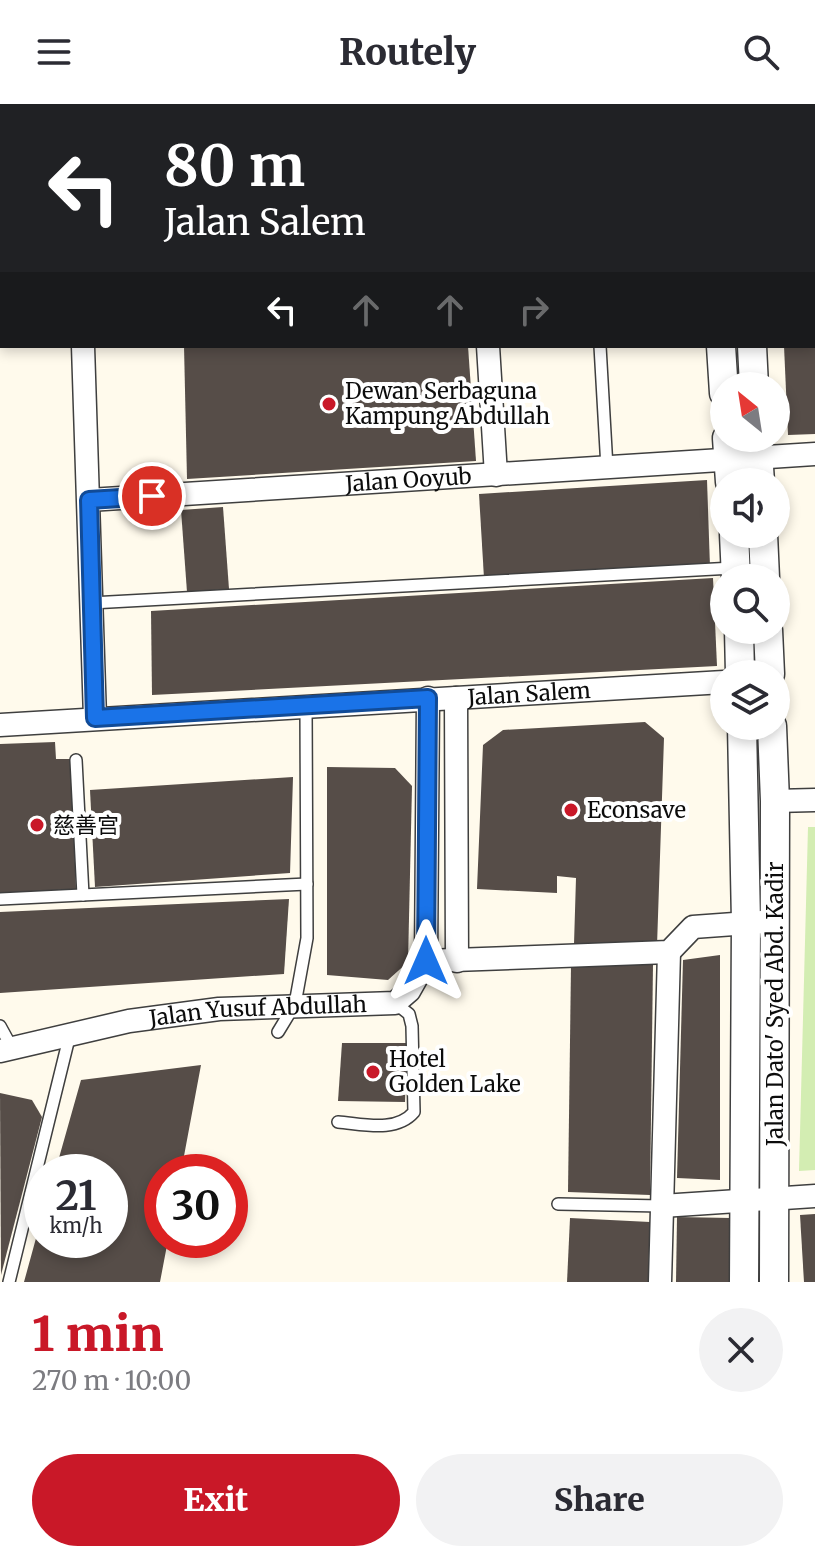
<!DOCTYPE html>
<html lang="en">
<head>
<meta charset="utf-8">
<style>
	:root { --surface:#fff; --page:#f2f2f3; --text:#2b2b33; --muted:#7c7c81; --accent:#c91828 }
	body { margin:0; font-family:Merriweather,"Noto Sans SC",serif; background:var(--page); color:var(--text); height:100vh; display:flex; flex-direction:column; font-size:30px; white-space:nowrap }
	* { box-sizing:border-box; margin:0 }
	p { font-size:26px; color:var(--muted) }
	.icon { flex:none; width:44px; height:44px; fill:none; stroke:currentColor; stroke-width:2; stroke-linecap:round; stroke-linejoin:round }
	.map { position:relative; height:1178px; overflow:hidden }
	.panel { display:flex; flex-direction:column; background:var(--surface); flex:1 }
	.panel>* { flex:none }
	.guide { position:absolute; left:0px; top:0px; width:816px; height:244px; box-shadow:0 4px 12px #0003; background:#202124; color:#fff; overflow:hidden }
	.needle { width:52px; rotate:330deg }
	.buttons { position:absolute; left:710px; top:268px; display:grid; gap:16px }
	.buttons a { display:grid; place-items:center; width:80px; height:80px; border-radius:50%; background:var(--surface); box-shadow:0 4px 12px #0003; font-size:40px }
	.speed { position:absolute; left:24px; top:1050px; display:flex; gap:16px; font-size:40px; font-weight:700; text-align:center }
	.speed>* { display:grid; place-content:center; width:104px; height:104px; border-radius:50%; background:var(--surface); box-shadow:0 4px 12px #0003; line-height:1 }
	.speed small { font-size:20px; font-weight:400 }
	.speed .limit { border:12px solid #d22; background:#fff; color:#111 }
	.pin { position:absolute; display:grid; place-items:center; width:68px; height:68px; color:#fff; margin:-34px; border:4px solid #fff; border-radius:50%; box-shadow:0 2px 8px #0007 }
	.me { position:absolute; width:88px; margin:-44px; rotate:0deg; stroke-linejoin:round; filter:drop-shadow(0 0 6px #0008) }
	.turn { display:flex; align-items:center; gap:28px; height:168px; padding:0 32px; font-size:36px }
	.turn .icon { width:104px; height:104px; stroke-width:2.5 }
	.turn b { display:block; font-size:56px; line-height:68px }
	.lanes { display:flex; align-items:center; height:76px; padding:0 32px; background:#0003; justify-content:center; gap:40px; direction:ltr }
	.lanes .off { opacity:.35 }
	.round { display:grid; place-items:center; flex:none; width:84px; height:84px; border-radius:42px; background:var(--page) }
	.head { display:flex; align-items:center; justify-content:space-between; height:136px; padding:0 32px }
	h1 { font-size:48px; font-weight:800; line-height:60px; color:var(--accent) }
	.button { display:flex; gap:16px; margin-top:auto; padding:16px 32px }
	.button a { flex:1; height:92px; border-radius:48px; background:var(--accent); color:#fff; font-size:32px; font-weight:800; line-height:92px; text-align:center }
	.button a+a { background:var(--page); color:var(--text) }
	header { display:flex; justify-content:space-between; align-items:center; height:104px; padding:0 32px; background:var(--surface); font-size:36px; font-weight:800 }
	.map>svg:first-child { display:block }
	.green { fill:#d3edb2 }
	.building { fill:#564d48 }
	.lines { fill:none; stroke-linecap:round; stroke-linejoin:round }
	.service-casing { stroke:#3f3f3f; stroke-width:14 }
	.minor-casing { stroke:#3f3f3f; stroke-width:25 }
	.tertiary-casing { stroke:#3f3f3f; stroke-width:31 }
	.service { stroke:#fff; stroke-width:11 }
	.minor { stroke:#fff; stroke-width:22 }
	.tertiary { stroke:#fff; stroke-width:28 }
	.route-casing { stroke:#114b97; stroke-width:20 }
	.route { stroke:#1a73e8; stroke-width:14 }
	.poi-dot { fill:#c91828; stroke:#fff; stroke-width:3 }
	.labels { text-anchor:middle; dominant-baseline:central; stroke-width:8; stroke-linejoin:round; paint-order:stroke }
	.poi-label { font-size:22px; fill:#0c0c0c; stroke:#fff; text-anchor:start }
	.street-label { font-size:22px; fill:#0c0c0c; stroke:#fff }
</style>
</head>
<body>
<header><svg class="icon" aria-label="menu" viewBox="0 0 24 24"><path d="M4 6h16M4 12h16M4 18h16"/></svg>Routely<svg class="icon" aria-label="search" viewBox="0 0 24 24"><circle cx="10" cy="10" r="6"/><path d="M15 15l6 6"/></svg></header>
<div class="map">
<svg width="815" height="1178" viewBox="0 0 815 1178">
	<rect width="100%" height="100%" fill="#fffaec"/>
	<path class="green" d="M808 723H815V1066L799 1067Z"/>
	<g class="building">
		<path d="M184 242H468L476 357 187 375Z"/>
		<path d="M784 242H815V330L788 331Z"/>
		<path d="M707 376 710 463 484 474 479 390Z"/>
		<path d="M223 403 229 485 187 488 181 406Z"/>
		<path d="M713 474 717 562 152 591 151 507Z"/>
		<path d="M645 618 664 634 657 842 574 840 576 774 557 772V789L477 785 483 641 503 626Z"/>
		<path d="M55 638 56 655H71L76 785 0 789V640Z"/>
		<path d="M327 663 395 664 412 682 408 858 388 876 327 871Z"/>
		<path d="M293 673 290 769 95 783 90 686Z"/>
		<path d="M289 795 284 870 0 889V808Z"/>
		<path d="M720 851V1076L677 1074 683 856Z"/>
		<path d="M653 860 650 1091 568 1088 571 862Z"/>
		<path d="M342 939H407L405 998 338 997Z"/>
		<path d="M201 961 181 1068H162V1136H168L160 1178H24L41 1116 42 1136H110V1068H55L81 976Z"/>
		<path d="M0 989 32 996 42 1013 1 1171Z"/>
		<path d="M815 1110V1178H804L800 1111Z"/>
		<path d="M677 1113 731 1114 729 1178H676Z"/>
		<path d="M570 1114 650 1118 648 1178H567Z"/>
	</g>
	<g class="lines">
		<defs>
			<g id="service">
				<path d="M588 0V2"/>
				<path d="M600 242 607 364"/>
				<path d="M91 499 733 464"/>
				<path d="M76 656 83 791"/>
				<path d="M0 795 307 780"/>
				<path d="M0 922 12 944"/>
				<path d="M278 928 295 900 307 834 306 602"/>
				<path d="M338 1018C363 1020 396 1029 414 1008L412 922 409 910 395 899"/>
				<path d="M558 1100 662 1102"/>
				<path d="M9 1178 70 930"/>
			</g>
			<g id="minor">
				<path d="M473 0V2"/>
				<path d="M0 114H2"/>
				<path d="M814 219H815"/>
				<path d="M83 242 95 614"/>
				<path d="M488 242 496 371"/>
				<path id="s1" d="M89 396 815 350"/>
				<path d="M456 594 457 857"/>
				<path id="s2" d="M0 621 724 578"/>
				<path d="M775 697 815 696"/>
				<path d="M426 857 428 594"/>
				<path id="s3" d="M0 947 129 917 219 905 395 899 409 887 426 857 669 848 693 823 762 818"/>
				<path d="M662 1102 815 1092"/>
				<path d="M660 1178 669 848"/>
			</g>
			<g id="tertiary">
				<path d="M705 0 706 2"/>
				<path d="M735 0V2"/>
				<path d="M721 242 724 289"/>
				<path d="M752 242 754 282"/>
				<path d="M727 334 730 378"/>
				<path d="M757 334 760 378"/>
				<path d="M734 430 736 474"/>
				<path d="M763 430 765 474"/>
				<path d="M739 526 740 570"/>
				<path d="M768 526 770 570"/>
				<path d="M742 622 746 818 744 1178"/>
				<path d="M772 622 775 697 774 1178"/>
			</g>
		</defs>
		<use href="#service" class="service-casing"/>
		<use href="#minor" class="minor-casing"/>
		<use href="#tertiary" class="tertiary-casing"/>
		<use href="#service" class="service"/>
		<use href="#minor" class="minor"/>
		<use href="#tertiary" class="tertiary"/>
	</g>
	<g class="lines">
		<defs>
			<path id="route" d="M152 392 89 396 95 614 428 594 426 857"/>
		</defs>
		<use href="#route" class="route-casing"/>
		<use href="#route" class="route"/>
	</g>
	<g class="poi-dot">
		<circle cx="329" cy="300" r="8"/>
		<circle cx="571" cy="706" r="8"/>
		<circle cx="37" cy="721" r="8"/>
		<circle cx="373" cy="968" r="8"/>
	</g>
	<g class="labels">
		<g class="poi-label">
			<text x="345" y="287">Dewan Serbaguna<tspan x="345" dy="25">Kampung Abdullah</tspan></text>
			<text x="587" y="706">Econsave</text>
			<text x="53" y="721">慈善宫</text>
			<text x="389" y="955">Hotel<tspan x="389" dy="25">Golden Lake</tspan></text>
		</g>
		<g class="street-label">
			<text stroke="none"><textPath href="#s1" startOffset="320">Jalan Ooyub</textPath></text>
			<text stroke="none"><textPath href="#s2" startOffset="530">Jalan Salem</textPath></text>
			<text transform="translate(775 900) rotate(-90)">Jalan Dato' Syed Abd. Kadir</text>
			<text stroke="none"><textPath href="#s3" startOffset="262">Jalan Yusuf Abdullah</textPath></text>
		</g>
	</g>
</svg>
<div class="buttons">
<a><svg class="needle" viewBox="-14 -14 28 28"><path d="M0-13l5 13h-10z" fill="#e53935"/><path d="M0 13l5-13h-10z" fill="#7c7c81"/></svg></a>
<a><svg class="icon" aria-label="sound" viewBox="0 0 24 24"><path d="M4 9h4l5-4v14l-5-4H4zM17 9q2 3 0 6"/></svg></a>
<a><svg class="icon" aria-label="search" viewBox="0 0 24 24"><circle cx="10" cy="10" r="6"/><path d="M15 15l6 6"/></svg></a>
<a><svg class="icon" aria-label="layers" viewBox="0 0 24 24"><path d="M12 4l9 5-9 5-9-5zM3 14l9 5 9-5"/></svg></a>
</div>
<div class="speed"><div>21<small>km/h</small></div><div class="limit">30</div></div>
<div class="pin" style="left:152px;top:392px;background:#d93025"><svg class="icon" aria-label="arrive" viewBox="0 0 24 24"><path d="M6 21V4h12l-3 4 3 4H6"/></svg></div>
<svg class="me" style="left:426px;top:857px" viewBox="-20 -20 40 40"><path d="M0-17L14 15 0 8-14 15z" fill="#1a73e8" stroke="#fff" stroke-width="4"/></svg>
<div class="guide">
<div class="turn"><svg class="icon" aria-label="left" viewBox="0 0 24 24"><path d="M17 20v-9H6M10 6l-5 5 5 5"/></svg><div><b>80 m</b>Jalan Salem</div></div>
<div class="lanes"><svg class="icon" aria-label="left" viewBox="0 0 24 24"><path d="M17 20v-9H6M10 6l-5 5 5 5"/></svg><svg class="icon off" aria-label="ahead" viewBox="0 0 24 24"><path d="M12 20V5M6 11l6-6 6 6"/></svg><svg class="icon off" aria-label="ahead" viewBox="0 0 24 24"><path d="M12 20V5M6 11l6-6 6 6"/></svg><svg class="icon off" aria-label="right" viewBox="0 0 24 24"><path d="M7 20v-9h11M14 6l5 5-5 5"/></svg></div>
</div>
</div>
<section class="panel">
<div class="head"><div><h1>1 min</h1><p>270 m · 10:00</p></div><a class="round"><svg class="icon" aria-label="close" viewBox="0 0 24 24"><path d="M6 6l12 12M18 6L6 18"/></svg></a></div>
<div class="button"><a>Exit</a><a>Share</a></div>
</section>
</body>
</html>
